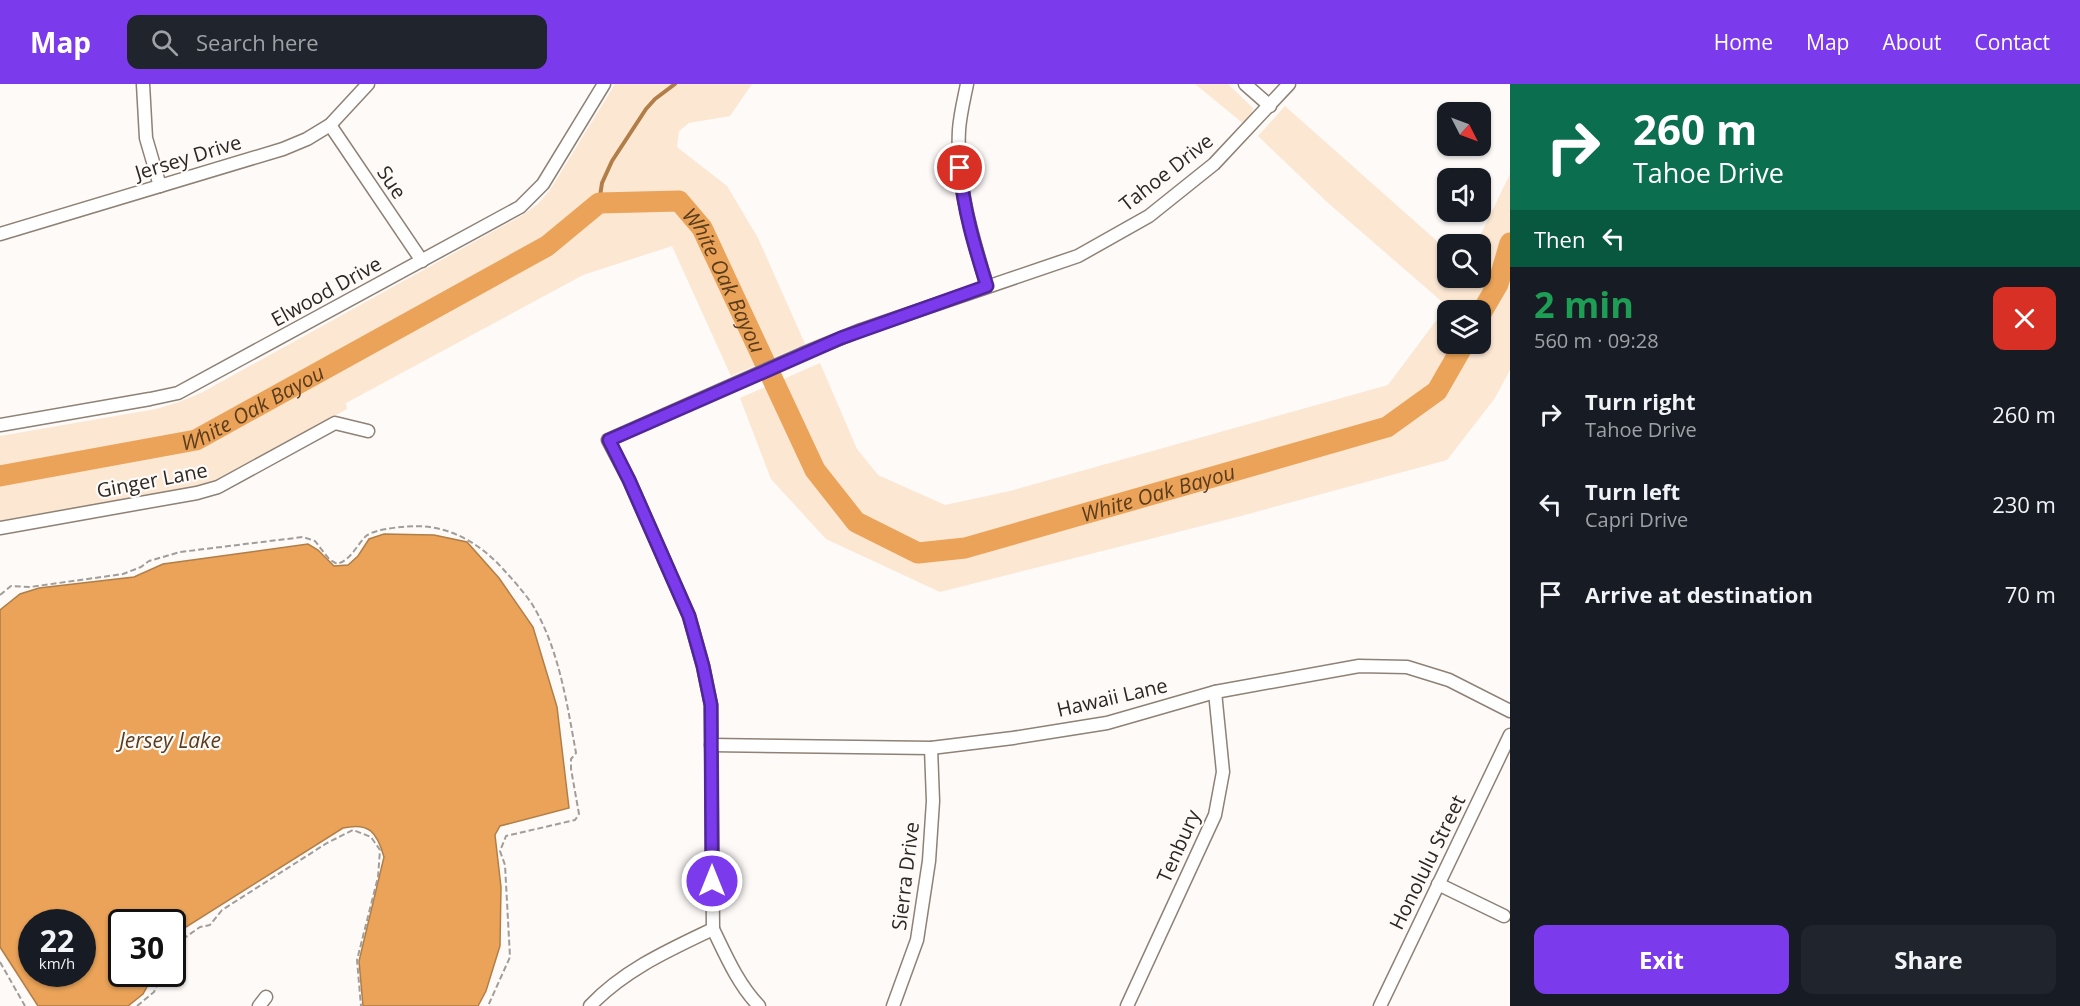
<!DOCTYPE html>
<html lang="en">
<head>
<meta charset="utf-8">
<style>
	:root { --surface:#171b24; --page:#20242c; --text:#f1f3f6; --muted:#9ea1a6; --accent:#7c3aed }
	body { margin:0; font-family:"Open Sans",sans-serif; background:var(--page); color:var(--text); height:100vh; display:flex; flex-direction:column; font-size:22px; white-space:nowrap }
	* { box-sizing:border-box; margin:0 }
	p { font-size:20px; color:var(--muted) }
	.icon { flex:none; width:33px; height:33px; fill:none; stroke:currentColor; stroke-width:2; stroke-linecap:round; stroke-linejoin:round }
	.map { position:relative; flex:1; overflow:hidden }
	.panel { display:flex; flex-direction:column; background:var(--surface); width:570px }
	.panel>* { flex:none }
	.guide { background:#0b6e4f; color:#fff; overflow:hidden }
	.needle { width:39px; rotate:132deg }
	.fabs { position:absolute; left:1437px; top:18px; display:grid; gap:12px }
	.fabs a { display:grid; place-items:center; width:54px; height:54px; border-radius:12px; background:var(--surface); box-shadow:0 2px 4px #0004; font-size:30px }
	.speed { position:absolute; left:18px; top:825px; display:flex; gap:12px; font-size:30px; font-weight:700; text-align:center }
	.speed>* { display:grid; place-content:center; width:78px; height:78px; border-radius:50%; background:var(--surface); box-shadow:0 2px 4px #0004; line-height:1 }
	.speed small { font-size:15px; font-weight:400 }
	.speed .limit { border:3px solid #111; border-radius:9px; background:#fff; color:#111 }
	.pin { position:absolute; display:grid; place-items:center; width:51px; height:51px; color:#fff; margin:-26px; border:3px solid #fff; border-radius:50%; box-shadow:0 2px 6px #0007 }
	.me { position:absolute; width:66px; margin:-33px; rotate:0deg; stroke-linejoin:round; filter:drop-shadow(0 0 4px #0008) }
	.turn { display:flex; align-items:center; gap:21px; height:126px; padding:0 24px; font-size:27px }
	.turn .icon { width:78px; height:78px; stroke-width:2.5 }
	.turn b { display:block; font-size:42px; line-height:51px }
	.then { display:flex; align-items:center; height:57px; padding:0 24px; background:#0003; gap:12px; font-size:22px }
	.round { display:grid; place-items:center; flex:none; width:63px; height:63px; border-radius:12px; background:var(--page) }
	.overview { display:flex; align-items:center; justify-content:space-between; height:102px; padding:0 24px }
	h1 { font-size:36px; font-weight:700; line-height:45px; color:#1e9e55 }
	.action { display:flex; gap:12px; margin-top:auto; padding:12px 24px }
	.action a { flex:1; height:69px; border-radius:12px; background:var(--accent); color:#fff; font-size:24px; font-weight:700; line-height:69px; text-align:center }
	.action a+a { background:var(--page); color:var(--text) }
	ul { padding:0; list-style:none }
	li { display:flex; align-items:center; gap:18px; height:90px; padding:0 24px }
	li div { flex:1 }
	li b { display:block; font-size:22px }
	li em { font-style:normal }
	header { display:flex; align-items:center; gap:36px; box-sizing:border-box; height:84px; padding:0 30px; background:var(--accent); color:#fff }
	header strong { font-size:28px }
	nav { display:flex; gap:33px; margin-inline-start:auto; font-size:21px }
	.search { width:420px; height:54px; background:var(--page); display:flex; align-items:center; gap:15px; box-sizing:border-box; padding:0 21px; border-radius:12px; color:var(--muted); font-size:22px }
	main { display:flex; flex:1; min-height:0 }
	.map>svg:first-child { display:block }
	.green { fill:#fce7d3; fill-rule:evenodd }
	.water { fill:#eaa358; stroke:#b17e48; stroke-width:1.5; fill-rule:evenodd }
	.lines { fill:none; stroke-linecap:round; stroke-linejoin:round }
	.stream { stroke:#b17e48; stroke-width:4 }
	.river { stroke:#eaa358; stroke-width:21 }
	.minor-casing { stroke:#8e8175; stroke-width:15 }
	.path { stroke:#a19d9a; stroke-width:2; stroke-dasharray:6 3; stroke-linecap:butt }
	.minor { stroke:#fff; stroke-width:12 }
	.route-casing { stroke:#51269a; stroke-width:15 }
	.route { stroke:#7c3aed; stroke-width:10 }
	.labels { text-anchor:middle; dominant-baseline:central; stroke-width:4.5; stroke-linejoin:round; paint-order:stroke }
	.street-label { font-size:20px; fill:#2c2722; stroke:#fdfaf8 }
	.water-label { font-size:21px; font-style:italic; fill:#5a3c1d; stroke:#fdfaf8 }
</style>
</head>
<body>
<header>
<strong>Map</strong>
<div class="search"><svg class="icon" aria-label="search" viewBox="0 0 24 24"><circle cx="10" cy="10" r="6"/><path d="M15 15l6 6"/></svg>Search here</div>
<nav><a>Home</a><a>Map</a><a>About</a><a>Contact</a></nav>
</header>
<main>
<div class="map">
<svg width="1510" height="922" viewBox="0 0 1510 922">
	<rect width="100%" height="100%" fill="#fdfaf8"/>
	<g class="green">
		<path d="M615 0H752L730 32 689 39 679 47 677 63 727 102 758 154 805 260 731 292 672 162 583 191 346 319 347 325 208 400 0 438V352L156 325 179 318 201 309 521 132 538 120 550 106Z"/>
		<path d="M1195 0H1228L1253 24 1251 31 1244 40Z"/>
		<path d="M1285 22 1447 166 1448 194H1480V160H1476L1510 90V286L1495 314 1447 376 1241 432 940 508 826 455 771 395 740 314 820 279 857 365 878 391 945 421 1010 407 1388 301 1447 222 1327 118 1258 52ZM1480 226V260H1448V226Z"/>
	</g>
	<path class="water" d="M384 450 434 451 467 458 499 494 533 543 557 623 569 724 500 742 495 751 501 803 500 862 486 907 478 922H363L359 877 384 773C377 748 369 738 343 744L178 848 173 858 172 838H122V890H154L143 910 128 922H38L0 863V526L20 510 39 504 134 493 163 480 308 460 318 466 334 482 348 481 358 472 369 455ZM32 838H82V890H32Z"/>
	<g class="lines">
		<path class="stream" d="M599 119 602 99 612 77 646 25 655 15 675 0"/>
		<g class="river">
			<path d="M1480 231 1498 200 1510 159"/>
			<path id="s1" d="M0 392 196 356 547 162 599 119 679 117 702 144 815 386 856 438 918 469 965 464 1387 343 1437 307 1464 260"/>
		</g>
		<defs>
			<g id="minor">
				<path d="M143 0 146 54 160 102"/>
				<path d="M967 0C964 15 960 31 959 46 956 100 972 152 987 202"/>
				<path d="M1245 0 1270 22"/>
				<path d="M330 41 422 177"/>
				<path d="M0 150 283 65 307 55 330 41 368 0"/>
				<path d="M0 341 150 315 178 309 520 123 543 100 604 0"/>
				<path d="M0 444 197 409 218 403 335 339 368 347"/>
				<path d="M711 661 931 664 1013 654 1107 639 1215 608 1359 582 1407 583 1449 596 1510 627"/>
				<path d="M1438 800 1504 832"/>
				<path d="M259 922 266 913"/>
				<path d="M590 922C624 886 669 866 713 845"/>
				<path d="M759 922C738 900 726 872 713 845L711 621 703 582 689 532 629 396 608 356 802 270 861 246 1078 172 1149 132 1214 80 1289 0"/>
				<path d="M893 922 917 856 929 777 933 717 931 664"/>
				<path d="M1127 922 1215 731 1223 688 1215 608"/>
				<path d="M1380 922 1510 651"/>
			</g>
		</defs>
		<use href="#minor" class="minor-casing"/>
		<g class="path">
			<path d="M0 511 11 502 30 503 123 490 141 483 149 477 180 468 303 453 315 457 329 475 337 480C351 476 356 462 366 452 374 446 391 444 401 443 442 438 476 455 503 485 513 496 523 507 532 520 559 564 567 620 576 669L571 675V685L579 730 575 736 506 752 500 767 505 781 510 873 488 922"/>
			<path d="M172 870 183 855 200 843 210 841 222 826 327 759 353 746 371 753 380 766 378 793 357 876 361 922"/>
			<path d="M0 878 25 922"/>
			<path d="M137 922 154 908 162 890"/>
		</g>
		<use href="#minor" class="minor"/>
	</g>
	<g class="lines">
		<defs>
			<path id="route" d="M712 797 711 621 703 582 689 532 629 396 609 356 841 254 987 202C975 164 963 125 960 84"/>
		</defs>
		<use href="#route" class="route-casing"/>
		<use href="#route" class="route"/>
	</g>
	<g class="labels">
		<g class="street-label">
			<text transform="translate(188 73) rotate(-17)">Jersey Drive</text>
			<text transform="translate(1166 88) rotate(-38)">Tahoe Drive</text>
			<text transform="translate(392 98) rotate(56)">Sue</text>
			<text transform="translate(326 207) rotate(-29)">Elwood Drive</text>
			<text transform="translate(152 396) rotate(-11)">Ginger Lane</text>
			<text transform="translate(1112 613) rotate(-13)">Hawaii Lane</text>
			<text transform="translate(1178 762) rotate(-66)">Tenbury</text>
			<text transform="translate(1427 778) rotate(-64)">Honolulu Street</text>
			<text transform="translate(905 792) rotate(-83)">Sierra Drive</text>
		</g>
		<g class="water-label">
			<text stroke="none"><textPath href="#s1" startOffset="840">White Oak Bayou</textPath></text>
			<text stroke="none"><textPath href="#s1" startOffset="264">White Oak Bayou</textPath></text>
			<text stroke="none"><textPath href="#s1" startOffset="1434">White Oak Bayou</textPath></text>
			<text x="170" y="656">Jersey Lake</text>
		</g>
	</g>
</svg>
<div class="fabs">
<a><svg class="needle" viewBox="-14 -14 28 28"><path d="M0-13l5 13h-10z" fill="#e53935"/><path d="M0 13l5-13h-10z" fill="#9ea1a6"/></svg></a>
<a><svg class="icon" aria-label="sound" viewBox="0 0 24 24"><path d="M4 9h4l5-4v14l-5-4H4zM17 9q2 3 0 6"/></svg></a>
<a><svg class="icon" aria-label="search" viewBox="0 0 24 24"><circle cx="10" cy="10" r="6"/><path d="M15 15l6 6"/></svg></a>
<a><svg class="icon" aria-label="layers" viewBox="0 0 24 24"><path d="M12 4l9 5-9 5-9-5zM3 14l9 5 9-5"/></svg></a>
</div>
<div class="speed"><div>22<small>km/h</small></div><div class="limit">30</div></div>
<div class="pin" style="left:960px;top:84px;background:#d93025"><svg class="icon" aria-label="arrive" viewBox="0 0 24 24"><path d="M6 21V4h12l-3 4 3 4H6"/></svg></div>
<svg class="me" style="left:712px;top:797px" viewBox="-20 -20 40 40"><circle r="17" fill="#7c3aed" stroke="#fff" stroke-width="3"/><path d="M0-11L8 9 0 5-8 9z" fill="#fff"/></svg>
</div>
<section class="panel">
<div class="guide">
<div class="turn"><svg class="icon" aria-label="right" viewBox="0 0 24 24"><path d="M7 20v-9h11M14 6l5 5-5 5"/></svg><div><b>260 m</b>Tahoe Drive</div></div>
<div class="then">Then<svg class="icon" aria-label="left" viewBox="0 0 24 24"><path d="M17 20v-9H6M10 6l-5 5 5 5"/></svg></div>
</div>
<div class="overview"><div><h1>2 min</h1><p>560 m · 09:28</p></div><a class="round" style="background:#d93025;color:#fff"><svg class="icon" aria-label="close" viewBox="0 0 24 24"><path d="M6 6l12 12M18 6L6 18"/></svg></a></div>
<ul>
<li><svg class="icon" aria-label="right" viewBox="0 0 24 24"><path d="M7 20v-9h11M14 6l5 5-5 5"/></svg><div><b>Turn right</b><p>Tahoe Drive</p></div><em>260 m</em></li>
<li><svg class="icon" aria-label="left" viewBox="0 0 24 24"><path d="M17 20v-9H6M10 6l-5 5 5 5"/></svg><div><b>Turn left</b><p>Capri Drive</p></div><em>230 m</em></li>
<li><svg class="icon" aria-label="arrive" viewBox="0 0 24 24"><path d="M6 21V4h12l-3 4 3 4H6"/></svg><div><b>Arrive at destination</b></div><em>70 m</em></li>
</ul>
<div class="action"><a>Exit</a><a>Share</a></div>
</section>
</main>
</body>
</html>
